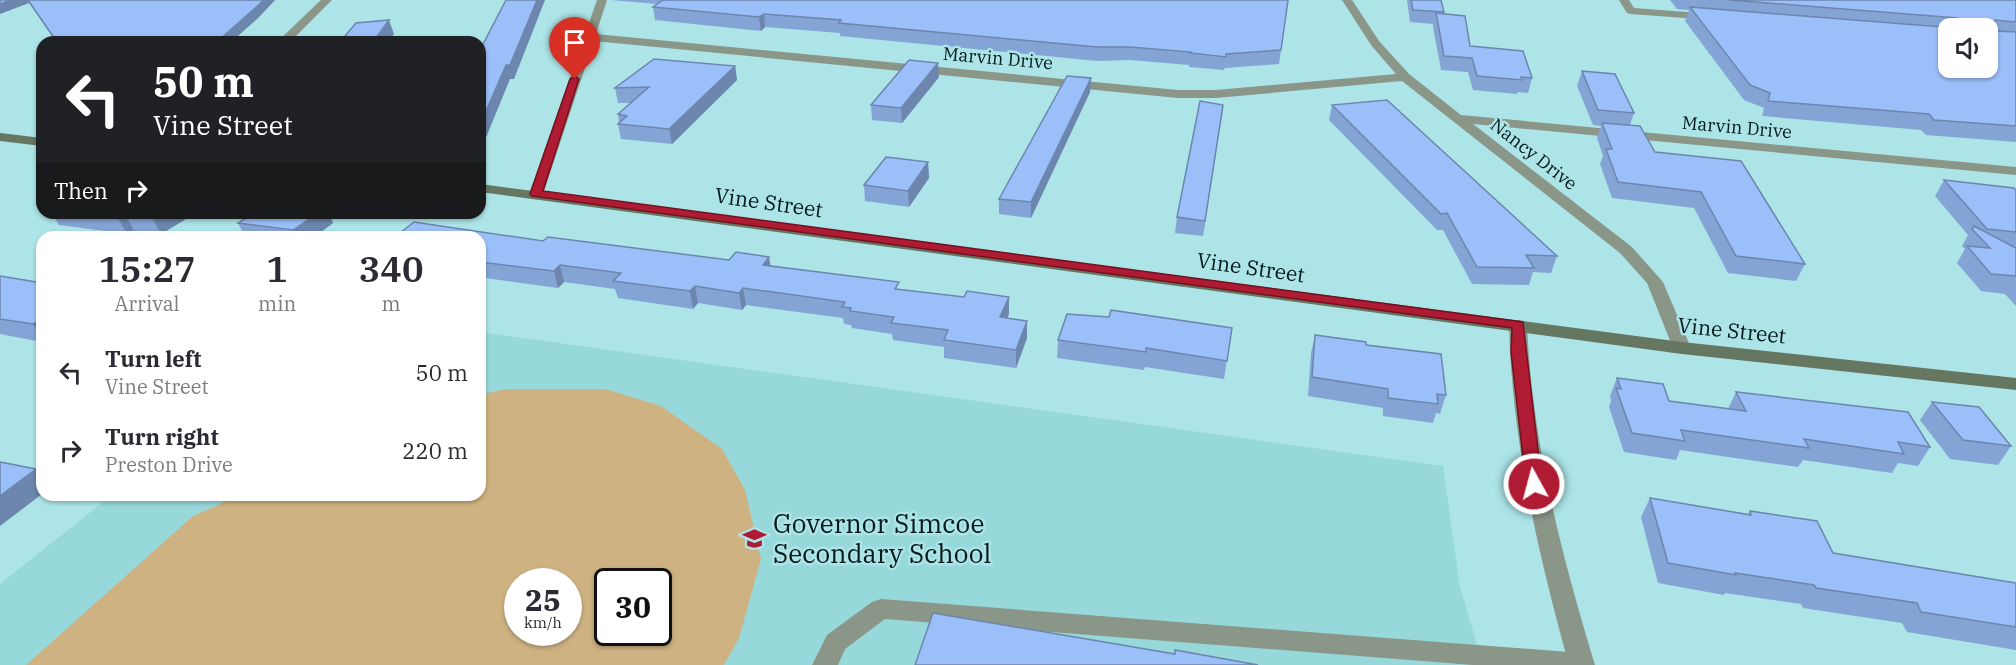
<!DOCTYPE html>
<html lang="en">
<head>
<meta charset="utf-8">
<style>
	:root { --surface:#fff; --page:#f7f7f7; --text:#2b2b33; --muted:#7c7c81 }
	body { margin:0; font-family:"IBM Plex Serif",serif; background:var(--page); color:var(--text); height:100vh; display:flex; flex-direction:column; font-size:22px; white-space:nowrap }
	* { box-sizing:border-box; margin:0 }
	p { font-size:20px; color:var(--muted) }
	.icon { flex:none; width:33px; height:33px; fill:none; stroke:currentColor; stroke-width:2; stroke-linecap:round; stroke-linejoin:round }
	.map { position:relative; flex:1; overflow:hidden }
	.drawer { position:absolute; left:36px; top:231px; width:450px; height:270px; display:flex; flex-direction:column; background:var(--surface); border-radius:18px; box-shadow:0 2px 4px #0004 }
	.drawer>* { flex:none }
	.guide { position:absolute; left:36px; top:36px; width:450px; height:183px; border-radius:18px; box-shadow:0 2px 4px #0004; background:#202124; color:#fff; overflow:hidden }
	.tools { position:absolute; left:1938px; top:18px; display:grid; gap:12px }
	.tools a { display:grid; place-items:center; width:60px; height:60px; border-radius:12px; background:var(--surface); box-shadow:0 2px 4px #0004; font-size:30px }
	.speed { position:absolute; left:504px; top:568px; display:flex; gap:12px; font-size:30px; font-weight:700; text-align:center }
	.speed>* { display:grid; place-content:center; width:78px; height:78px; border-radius:50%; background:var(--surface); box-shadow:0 2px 4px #0004; line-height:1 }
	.speed small { font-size:15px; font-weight:400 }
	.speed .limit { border:3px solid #111; border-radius:9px; background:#fff; color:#111 }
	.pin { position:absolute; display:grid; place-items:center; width:51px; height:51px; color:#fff; margin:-62px -26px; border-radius:50% 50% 50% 0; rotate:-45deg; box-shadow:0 0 6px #0007 }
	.pin .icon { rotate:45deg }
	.me { position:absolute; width:66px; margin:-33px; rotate:353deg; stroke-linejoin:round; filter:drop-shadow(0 0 4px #0008) }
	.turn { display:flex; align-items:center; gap:21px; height:126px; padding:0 18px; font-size:27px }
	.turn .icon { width:78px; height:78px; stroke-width:2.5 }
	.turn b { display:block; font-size:42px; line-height:51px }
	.then { display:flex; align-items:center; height:57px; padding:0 18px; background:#0003; gap:12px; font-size:22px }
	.eta { display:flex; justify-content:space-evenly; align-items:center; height:102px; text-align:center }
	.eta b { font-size:36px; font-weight:600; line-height:42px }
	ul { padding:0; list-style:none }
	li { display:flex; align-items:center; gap:18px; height:78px; padding:0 18px }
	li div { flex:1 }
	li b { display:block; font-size:22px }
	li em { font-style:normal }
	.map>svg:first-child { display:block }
	.built { fill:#97d8db; fill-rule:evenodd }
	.green { fill:#ceb282; fill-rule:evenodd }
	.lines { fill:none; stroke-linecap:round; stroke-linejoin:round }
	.lane { fill:#8a9687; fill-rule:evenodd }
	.street { fill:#8a9687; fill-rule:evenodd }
	.secondary { fill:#657761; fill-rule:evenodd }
	.wall { fill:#85a4d6 }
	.shaded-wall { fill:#6c86ae }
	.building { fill:#9bbff9; stroke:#6c86ae; stroke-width:1.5; fill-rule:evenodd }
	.route { fill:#af1b33; stroke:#721221; stroke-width:1.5 }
	.labels { text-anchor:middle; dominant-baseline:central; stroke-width:5; stroke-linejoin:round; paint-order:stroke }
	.far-street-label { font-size:18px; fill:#04191b; stroke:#ace4e7 }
	.street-label { font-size:21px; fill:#04191b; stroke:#ace4e7 }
	.near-poi-label { font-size:26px; fill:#04191b; stroke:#ace4e7; text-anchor:start }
</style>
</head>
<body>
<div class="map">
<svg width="2016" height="665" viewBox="0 0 2016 665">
	<rect width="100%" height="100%" fill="#ace4e7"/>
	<path class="built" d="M480 332 1443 466 1460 587 1483 665H0V584L112 495H480ZM518 582H568V633H518ZM608 582H658V633H608Z"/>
	<path class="green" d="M505 389H605L661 406 722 449 745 490 761 559 739 638 724 665H26L193 516 240 495H480V395ZM518 582H568V633H518ZM608 582H658V633H608Z"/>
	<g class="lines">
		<path class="lane" d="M881 599 1581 653 1590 656 1594 663 1593 665H1473L885 619 845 649 838 665H812L827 635 872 602Z"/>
		<g class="street">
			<path d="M321 0H332L290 42H277Z"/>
			<path d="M597 0H607L596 34 1178 90H1216L1396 74 1371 45 1342 0H1352L1379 41 1409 74 1461 115 2016 167V175L1473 124 1632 247 1663 282 1691 348 1688 352H1676L1673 348 1647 283 1620 253 1402 81 1216 98H1178L594 41 543 194 536 198 531 197 529 194Z"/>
			<path d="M1619 0H1629L1634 8 1712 14 1717 17 1712 20 1631 14 1627 13Z"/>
			<path d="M1518 320 1524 321 1527 325C1532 442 1561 553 1595 665H1569C1538 553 1512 442 1509 325L1512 321Z"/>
		</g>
		<g class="secondary">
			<path d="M0 133 42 138V146L0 141Z"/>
			<path d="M480 184 1682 342 2016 378V390L1682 354 480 192Z"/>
		</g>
	</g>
	<g class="wall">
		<path d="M0 0H275L258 18 231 42H56L29 3Z"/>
		<path d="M611 0H1288L1279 64 1225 68 1224 70 1189 67V65L1130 60 1097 61 840 36V33L765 27 761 31 655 20 653 7 657 4Z"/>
		<path d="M1407 0H1441L1444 14 1470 46 1532 78 1528 93 1518 92 1517 94 1473 90 1468 72 1441 70 1433 27V24L1410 22Z"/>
		<path d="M1670 0H2016V142L1926 135 1921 130 1762 116 1764 108 1744 100 1685 21 1689 10 1677 9Z"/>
		<path d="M735 66 737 80 672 144 621 139 618 124 619 122 618 114 632 103H618L615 88Z"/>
		<path d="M1582 71 1634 113 1630 125 1655 152 1805 264 1796 281 1728 273 1694 208 1612 198 1600 164 1603 156 1597 138 1601 126 1593 125 1577 86Z"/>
		<path d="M939 77 902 123 872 120 871 105Z"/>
		<path d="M1090 92 1031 218 999 214V199Z"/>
		<path d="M1223 105 1203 236 1175 233 1177 217Z"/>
		<path d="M1332 105 1557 256 1551 273 1533 272 1529 285 1472 284 1443 230H1437L1329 120Z"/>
		<path d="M928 162 929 178 909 207 865 201 864 185Z"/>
		<path d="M1944 180 2016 190V306L2005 294 1981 291 1957 263 1965 249 1962 246 1968 235 1935 196Z"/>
		<path d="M52 213H196L161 234 134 231 127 234 59 225Z"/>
		<path d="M238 223H333L314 237H245Z"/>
		<path d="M480 237 543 241 770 266 899 289 964 297H1009V314L1007 318 1027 321V338L1016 368 944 358V347L893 340 892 334 852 328 851 325 844 324 843 318 746 305 742 310 698 303 693 309 618 298 615 289 564 282 558 288 485 278 484 275 480 274Z"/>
		<path d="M0 276 42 283V342L0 334Z"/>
		<path d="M1232 328 1224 379 1145 367 1144 370 1057 358 1058 340Z"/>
		<path d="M1315 335 1366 345 1446 395 1440 414 1436 413 1433 423 1383 416V408L1308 396 1311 353Z"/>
		<path d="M1617 378 1669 401 1728 409 1736 392 1930 447 1918 466 1898 463 1892 473 1803 460 1798 467 1680 450 1676 460 1624 452 1609 407 1611 401 1610 396Z"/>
		<path d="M1932 402 2011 446 1998 465 1950 459 1920 420Z"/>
		<path d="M1650 498 1748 514 1750 511 1833 553 2016 583V650L1907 632 1902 623 1803 608 1801 604 1725 593 1724 595 1658 583 1641 517Z"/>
	</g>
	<g class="shaded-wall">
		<path d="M11 0H27L29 3 0 14V4Z"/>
		<path d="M264 0H275L258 18 231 42H220L219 40Z"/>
		<path d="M537 0H545L514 79H510L485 140H480V125L506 65Z"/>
		<path d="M764 14 765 27 761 31 759 17Z"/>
		<path d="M389 20 394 34 388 42H373Z"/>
		<path d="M938 63 939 77 902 123 901 108Z"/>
		<path d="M735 66 737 80 672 144 669 129Z"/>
		<path d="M1091 78 1090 92 1031 218V202Z"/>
		<path d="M1223 105 1221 119 1203 236 1205 221Z"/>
		<path d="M928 162 929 178 909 207 908 191Z"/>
		<path d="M160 213H196L161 234 152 218Z"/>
		<path d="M318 213H329L333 223 314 237H296L293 230Z"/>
		<path d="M125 214 134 231 127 234 118 218Z"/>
		<path d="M769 257 772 274 763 265Z"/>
		<path d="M560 265 564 282 558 288 554 271Z"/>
		<path d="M695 286 698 303 693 309 690 291Z"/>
		<path d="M743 288 746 305 742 310 739 293Z"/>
		<path d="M1009 297V314L1000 335V317Z"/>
		<path d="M38 321 42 327V339L33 324Z"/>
		<path d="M1027 321V338L1016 368V350Z"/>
		<path d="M36 469 42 477V494L0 526V496Z"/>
	</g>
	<g class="building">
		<path d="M0 0H11L0 4Z"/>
		<path d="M28 0H264L254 9 219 40H224L222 42H57Z"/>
		<path d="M506 0H537L510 65H506L480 125V50Z"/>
		<path d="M663 0H1288L1281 50 1226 54V57L1190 53 1191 52 1130 47H1097L839 23 841 20 764 14 759 17 653 7Z"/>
		<path d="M1411 0H1441L1444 12 1413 10Z"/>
		<path d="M1729 0H2016V22L1995 20 1993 28 1995 31 2016 32V126L1934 120 1929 114 1768 101 1770 93 1750 85 1690 7 1955 28 1957 25V18ZM1948 28H1988V68H1948Z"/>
		<path d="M1436 13 1465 16 1470 46 1523 51 1532 78 1521 77 1522 80 1477 76 1472 58 1444 56Z"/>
		<path d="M389 20 373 42H340L356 23Z"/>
		<path d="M654 59 735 66 669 129 618 124 627 116 618 114 649 87 615 88Z"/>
		<path d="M909 60 938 63 901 108 871 105Z"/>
		<path d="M1582 71 1615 74 1634 113 1598 110Z"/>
		<path d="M1067 76 1091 78 1031 202 999 199Z"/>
		<path d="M1387 100 1557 256 1526 255 1534 268 1477 267 1447 213 1441 214 1332 105Z"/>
		<path d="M1200 101 1223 105 1205 221 1177 217Z"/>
		<path d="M1602 123 1640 126 1655 152 1741 161 1805 264 1736 256 1701 192 1618 182 1606 149H1612Z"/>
		<path d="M886 157 928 162 908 191 864 185Z"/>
		<path d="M1944 180 2014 188 2016 190V232L1987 229Z"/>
		<path d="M83 213H160L152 218 125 214 118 218Z"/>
		<path d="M254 213H318L293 230 238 223Z"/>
		<path d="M414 222 543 241 548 237 729 260 736 252 769 257 763 265 899 282 895 289 964 297 967 291 1009 297 1000 317 1027 321 1016 350 944 340 948 330 891 323 894 317 850 311 851 308 842 307 845 302 743 288 739 293 695 286 690 291 613 281 621 273 560 265 554 271 480 262 483 258H480V237H395Z"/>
		<path d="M1974 226 2016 248V276L1991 274 1967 246 1990 248 1972 229Z"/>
		<path d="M0 276 42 283V322L38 321 33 324 0 319Z"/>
		<path d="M1111 310 1232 328 1227 361 1146 348V352L1058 340 1067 314 1109 317Z"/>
		<path d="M1315 335 1366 342V345L1441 354 1446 395 1437 394 1438 404 1388 398V389L1312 377Z"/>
		<path d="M1617 378 1663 384 1669 401 1746 411 1736 392 1908 412 1930 447 1898 442 1904 454 1804 439 1809 448 1681 430 1685 441 1632 433 1616 388 1621 389Z"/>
		<path d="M1932 402 1979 407 2011 446 1963 440Z"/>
		<path d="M0 462 36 469 0 496Z"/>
		<path d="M1650 498 1751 515 1750 511 1817 521 1833 553 2016 583V627L1921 612 1917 603 1816 588 1814 585 1735 573 1736 575 1668 563Z"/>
		<path d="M933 613 1175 654V650L1258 665H915Z"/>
	</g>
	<path class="route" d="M575 76 579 79 543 191 1523 322 1542 484 1540 489H1528L1526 484 1511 352 1512 328 532 196 530 194 570 79Z"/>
	<defs>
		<symbol id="school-bare" viewBox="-9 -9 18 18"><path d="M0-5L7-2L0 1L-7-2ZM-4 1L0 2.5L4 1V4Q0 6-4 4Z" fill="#af1b33" stroke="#ace4e7" stroke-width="2.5" paint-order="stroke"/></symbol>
	</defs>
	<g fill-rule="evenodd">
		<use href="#school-bare" x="738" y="522" width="33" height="33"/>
	</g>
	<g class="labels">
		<g class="far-street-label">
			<text transform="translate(998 58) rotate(5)">Marvin Drive</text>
			<text transform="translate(1737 127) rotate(5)">Marvin Drive</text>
			<text transform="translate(1534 154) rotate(38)">Nancy Drive</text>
		</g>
		<g class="street-label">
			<text transform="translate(769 202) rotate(8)">Vine Street</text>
			<text transform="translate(1251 267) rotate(8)">Vine Street</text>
			<text transform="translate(1732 330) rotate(6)">Vine Street</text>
		</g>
		<g class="near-poi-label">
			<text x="773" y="523">Governor Simcoe<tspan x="773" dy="30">Secondary School</tspan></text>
		</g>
	</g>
</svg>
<div class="tools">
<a><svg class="icon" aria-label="sound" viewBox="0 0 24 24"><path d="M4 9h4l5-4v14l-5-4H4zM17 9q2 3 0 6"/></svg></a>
</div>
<div class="speed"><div>25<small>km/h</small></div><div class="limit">30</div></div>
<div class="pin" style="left:575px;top:79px;background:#d93025"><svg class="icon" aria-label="arrive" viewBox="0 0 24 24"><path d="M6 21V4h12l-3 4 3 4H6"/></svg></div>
<svg class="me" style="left:1534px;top:484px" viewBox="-20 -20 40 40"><circle r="17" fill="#af1b33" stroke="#fff" stroke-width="3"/><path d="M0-11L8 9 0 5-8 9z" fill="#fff"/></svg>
<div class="guide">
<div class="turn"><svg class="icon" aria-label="left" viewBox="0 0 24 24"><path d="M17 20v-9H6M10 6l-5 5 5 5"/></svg><div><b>50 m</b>Vine Street</div></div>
<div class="then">Then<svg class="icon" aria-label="right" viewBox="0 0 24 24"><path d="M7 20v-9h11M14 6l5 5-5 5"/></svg></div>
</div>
<section class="drawer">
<div class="eta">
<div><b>15:27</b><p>Arrival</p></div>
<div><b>1</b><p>min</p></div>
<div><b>340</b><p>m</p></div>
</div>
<ul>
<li><svg class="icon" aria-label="left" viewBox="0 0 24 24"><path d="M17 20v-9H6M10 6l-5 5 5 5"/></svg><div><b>Turn left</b><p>Vine Street</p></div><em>50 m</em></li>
<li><svg class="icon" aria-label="right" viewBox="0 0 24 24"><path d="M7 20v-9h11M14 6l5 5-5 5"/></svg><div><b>Turn right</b><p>Preston Drive</p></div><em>220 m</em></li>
</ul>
</section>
</div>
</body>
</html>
